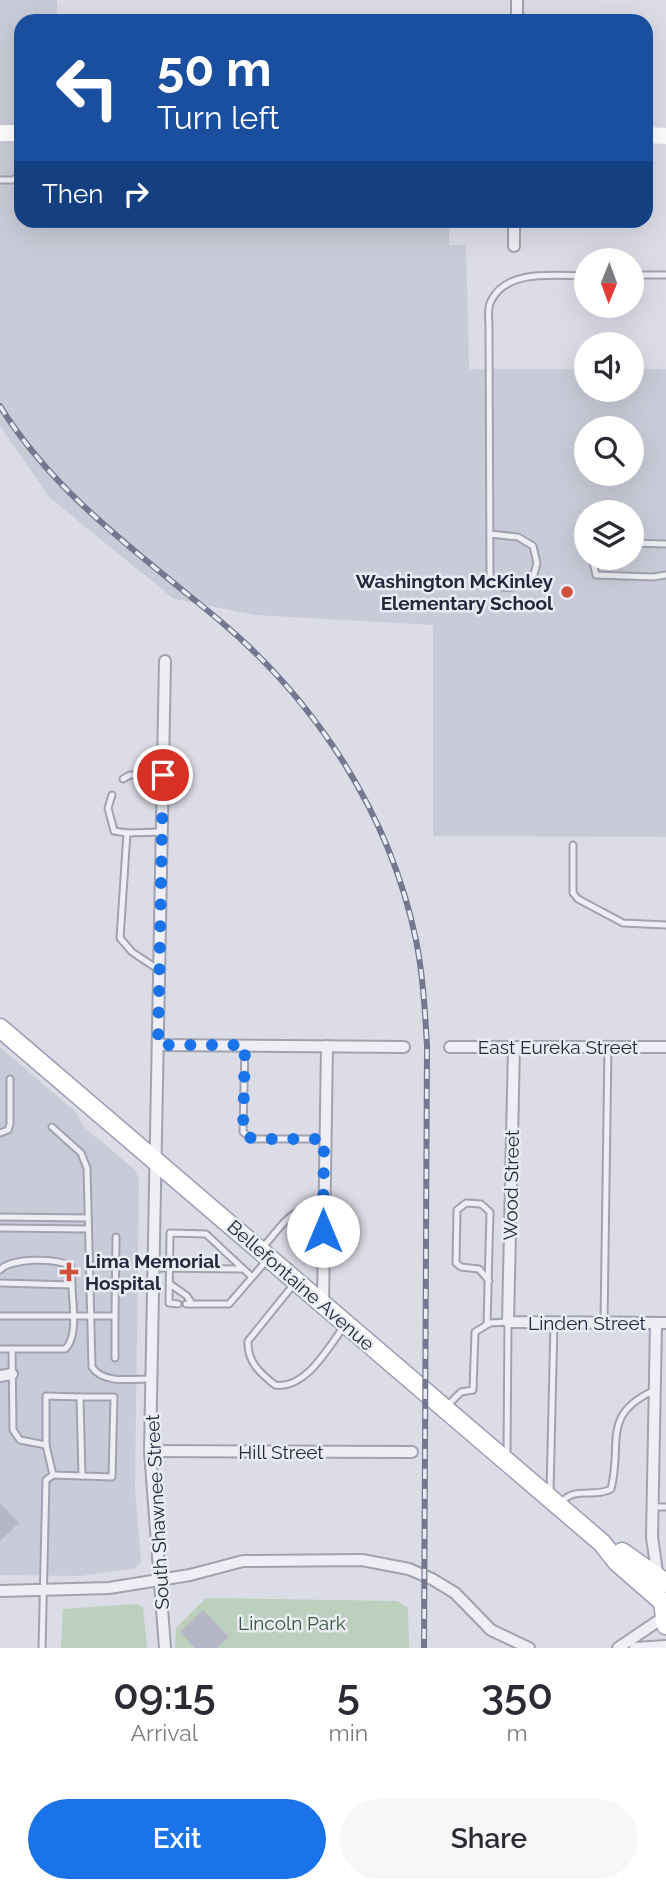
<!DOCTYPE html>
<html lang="en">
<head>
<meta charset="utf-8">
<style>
	:root { --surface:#fff; --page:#f7f7f7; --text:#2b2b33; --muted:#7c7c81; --accent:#1a73e8 }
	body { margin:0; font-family:Raleway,sans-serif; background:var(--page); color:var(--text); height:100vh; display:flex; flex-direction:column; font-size:26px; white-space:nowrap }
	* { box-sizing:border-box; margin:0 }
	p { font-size:23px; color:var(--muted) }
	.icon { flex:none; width:38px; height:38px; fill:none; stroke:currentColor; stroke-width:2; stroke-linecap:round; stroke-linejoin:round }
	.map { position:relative; height:1648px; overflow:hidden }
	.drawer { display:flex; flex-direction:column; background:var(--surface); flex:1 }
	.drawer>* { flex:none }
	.top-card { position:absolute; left:14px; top:14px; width:639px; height:214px; border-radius:21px; box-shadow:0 7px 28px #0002; background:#1a4fa0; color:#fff; overflow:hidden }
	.needle { width:46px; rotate:181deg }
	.controls { position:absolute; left:574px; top:248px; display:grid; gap:14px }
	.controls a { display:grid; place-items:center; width:70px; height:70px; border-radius:50%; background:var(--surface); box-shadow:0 7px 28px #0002; font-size:35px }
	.pin { position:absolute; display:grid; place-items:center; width:60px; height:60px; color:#fff; margin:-30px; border:4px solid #fff; border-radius:50%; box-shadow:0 2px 7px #0007 }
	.me { position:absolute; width:77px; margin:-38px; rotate:0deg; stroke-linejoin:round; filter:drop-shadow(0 0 5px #0008) }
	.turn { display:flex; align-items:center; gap:24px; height:147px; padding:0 28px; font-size:32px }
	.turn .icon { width:91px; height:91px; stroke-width:2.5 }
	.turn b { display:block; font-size:49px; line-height:60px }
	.then { display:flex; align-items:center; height:66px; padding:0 28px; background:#0003; gap:14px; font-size:26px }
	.eta { display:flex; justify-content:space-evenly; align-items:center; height:119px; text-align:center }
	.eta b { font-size:42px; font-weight:600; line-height:49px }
	.cta { display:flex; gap:14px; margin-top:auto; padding:14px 28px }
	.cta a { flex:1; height:80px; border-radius:42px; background:var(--accent); color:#fff; font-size:28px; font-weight:600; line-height:80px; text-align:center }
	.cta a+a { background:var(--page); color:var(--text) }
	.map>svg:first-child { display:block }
	.built { fill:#c9cbd8; fill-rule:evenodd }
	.green { fill:#bcd0bd }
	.building { fill:#b6b7c6 }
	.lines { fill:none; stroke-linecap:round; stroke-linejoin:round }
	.lane-casing { stroke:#a1a2b0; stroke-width:9 }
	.street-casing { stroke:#a1a2b0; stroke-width:14 }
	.primary-casing { stroke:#9b9db2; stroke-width:21 }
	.lane { stroke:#eeeef4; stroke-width:5 }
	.street { stroke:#eeeef4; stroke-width:10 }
	.secondary { stroke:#fff; stroke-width:16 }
	.primary { stroke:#fff; stroke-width:18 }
	.rail-casing { stroke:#757790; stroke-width:6 }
	.rail { stroke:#eaecf4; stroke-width:3.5; stroke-dasharray:10; stroke-linecap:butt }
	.route { stroke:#1a73e8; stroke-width:12; stroke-dasharray:0 21.6 }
	.poi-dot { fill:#cf513d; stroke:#eaecf4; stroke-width:2.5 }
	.labels { text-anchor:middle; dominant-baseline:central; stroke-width:5; stroke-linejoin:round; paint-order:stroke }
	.poi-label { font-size:19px; font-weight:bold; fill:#25273c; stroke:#eaecf4; text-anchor:end }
	.street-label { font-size:19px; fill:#25273c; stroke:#eaecf4 }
	.park-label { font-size:19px; fill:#335836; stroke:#eaecf4 }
</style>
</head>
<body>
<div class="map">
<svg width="666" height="1648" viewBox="0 0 666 1648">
	<rect width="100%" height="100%" fill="#dbdce6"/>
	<g class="built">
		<path d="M0 0H57V21H21V220L449 221V245H466L469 369H586V390H632V369H666V837L433 836V625L255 615 174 599 50 498 0 426ZM586 429H632V474H586ZM586 513H632V558H586Z"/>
		<path d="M0 1047 75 1111 84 1127 135 1170 139 1180 135 1489 141 1562 136 1568 81 1576 0 1575Z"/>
	</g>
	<g class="green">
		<path d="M206 1598 397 1601 408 1608 409 1648H175L176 1628Z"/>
		<path d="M137 1604 143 1607 147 1648H61L63 1609Z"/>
	</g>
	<g class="building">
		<path d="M0 1503 19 1523 0 1541Z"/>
		<path d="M203 1610 229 1637 217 1648H195L180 1632Z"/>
	</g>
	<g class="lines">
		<defs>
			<g id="lane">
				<path d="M0 180H13L21 175"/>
				<path d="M632 275H666"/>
				<path d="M490 534 518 537 533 546 537 563 533 578C518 587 504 593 490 580L489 327C489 320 487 307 491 301 507 268 556 276 586 276"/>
				<path d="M632 543 666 544"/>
				<path d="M592 558 596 575 653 577 666 575"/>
				<path d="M123 779 130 775H163"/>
				<path d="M112 795 108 808 114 831 127 833"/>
				<path d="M573 845V893L578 899 623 923 666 925"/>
				<path d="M159 970 132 952 120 938 127 833 162 832"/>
				<path d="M245 1045 243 1132 252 1139H324"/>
				<path d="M52 1127 81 1153 87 1168 92 1367C103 1384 131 1379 150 1379"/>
				<path d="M0 1133 8 1130 10 1124V1079"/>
				<path d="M0 1217 88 1218"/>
				<path d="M0 1228 88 1229"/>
				<path d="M263 1247C283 1225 290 1206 323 1207"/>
				<path d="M154 1268 242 1269"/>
				<path d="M0 1270C10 1258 59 1257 71 1267L72 1285"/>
				<path d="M0 1283 72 1285C72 1302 79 1337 65 1349H0"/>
				<path d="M170 1284 187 1296 192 1304"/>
				<path d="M294 1284 248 1341C247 1362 260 1373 275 1385 306 1390 329 1346 345 1325"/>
				<path d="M178 1304 169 1303 170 1233 206 1234 252 1277"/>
				<path d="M186 1304H229L267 1260"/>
				<path d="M0 1316H115V1358"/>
				<path d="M115 1316 116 1237"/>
				<path d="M604 1323 608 1047"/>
				<path d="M487 1324 490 1212 481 1204 466 1203 457 1210 456 1263 461 1267 479 1269 489 1281"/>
				<path d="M12 1349 13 1430 20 1440 46 1445 53 1475"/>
				<path d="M446 1407 461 1392 473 1390 475 1332 490 1323 508 1322 507 1454"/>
				<path d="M46 1445V1396L80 1397 82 1476"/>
				<path d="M550 1492 554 1323"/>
				<path d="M562 1503C571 1486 596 1498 611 1489 623 1442 600 1415 655 1390"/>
				<path d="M653 1507H666"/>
				<path d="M42 1648 46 1480 53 1475 112 1477 114 1397H80"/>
			</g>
			<g id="street">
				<path d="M517 21V0"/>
				<path d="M514 246V220"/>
				<path d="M165 661 150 1451 165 1648"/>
				<path d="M158 1045 404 1047"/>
				<path d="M450 1047H666"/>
				<path d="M514 1047 508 1322 666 1323"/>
				<path d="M323 1304 327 1046"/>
				<path d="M656 1323 652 1537 658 1579"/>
				<path d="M0 1376 12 1374"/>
				<path d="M150 1451 412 1452"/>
				<path d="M0 1591 109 1588 190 1575 243 1561 362 1560 409 1569 432 1579 455 1593 491 1630 529 1648"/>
				<path d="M618 1648 664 1617"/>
				<path d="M635 1648 666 1646"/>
			</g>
			<g id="primary">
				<path d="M0 1028 602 1543 617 1562 663 1602 666 1625"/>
				<path d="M622 1552 666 1583"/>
			</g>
		</defs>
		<use href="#lane" class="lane-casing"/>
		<use href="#street" class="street-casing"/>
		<use href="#primary" class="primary-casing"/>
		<use href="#lane" class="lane"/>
		<use href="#street" class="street"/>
		<g class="secondary">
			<path d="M0 133H21"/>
			<path d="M646 135 666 136"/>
		</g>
		<use href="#primary" class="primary"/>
		<defs>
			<path id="rail" d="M0 406C55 495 140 554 219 620 317 702 390 815 416 940 423 975 425 1011 427 1046L424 1648"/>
		</defs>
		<use href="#rail" class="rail-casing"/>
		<use href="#rail" class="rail"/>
	</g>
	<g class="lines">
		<path class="route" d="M163 775 158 1045H245L243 1132 252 1139H324L323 1231"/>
	</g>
	<g class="poi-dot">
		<circle cx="567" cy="592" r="7"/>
		<path d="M65.5 1261.5h7v7h7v7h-7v7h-7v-7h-7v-7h7z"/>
	</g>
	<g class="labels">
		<g class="poi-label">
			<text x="553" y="581">Washington McKinley<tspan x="553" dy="22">Elementary School</tspan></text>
			<text x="85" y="1261" text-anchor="start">Lima Memorial<tspan x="85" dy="22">Hospital</tspan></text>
		</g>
		<g class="street-label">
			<text x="558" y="1047">East Eureka Street</text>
			<text transform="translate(511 1185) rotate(-89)">Wood Street</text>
			<text transform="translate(301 1285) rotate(41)">Bellefontaine Avenue</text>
			<text x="587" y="1323">Linden Street</text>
			<text x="281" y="1452">Hill Street</text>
			<text transform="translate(157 1512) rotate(-93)">South Shawnee Street</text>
		</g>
		<g class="park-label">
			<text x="292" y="1623">Lincoln Park</text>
		</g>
	</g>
</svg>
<div class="controls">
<a><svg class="needle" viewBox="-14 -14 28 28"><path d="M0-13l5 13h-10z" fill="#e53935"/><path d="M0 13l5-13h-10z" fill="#7c7c81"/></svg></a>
<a><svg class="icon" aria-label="sound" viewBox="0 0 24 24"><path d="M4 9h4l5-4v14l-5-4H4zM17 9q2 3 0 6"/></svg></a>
<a><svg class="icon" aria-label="search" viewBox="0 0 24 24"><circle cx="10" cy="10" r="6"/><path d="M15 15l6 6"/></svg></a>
<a><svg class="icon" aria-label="layers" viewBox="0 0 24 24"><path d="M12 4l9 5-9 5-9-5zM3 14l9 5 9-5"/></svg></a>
</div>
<div class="pin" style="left:163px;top:775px;background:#d93025"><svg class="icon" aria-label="arrive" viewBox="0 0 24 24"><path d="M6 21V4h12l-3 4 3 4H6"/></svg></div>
<svg class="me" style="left:323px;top:1231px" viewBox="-20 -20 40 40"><circle r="19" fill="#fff"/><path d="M0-13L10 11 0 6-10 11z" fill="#1a73e8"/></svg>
<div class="top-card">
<div class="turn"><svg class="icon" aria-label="left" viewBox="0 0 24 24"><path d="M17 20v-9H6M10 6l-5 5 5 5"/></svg><div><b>50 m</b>Turn left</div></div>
<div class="then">Then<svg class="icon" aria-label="right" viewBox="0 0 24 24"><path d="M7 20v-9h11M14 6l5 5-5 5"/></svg></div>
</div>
</div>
<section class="drawer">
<div class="eta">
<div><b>09:15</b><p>Arrival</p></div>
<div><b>5</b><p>min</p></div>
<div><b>350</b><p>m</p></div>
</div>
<div class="cta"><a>Exit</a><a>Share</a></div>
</section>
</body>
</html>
